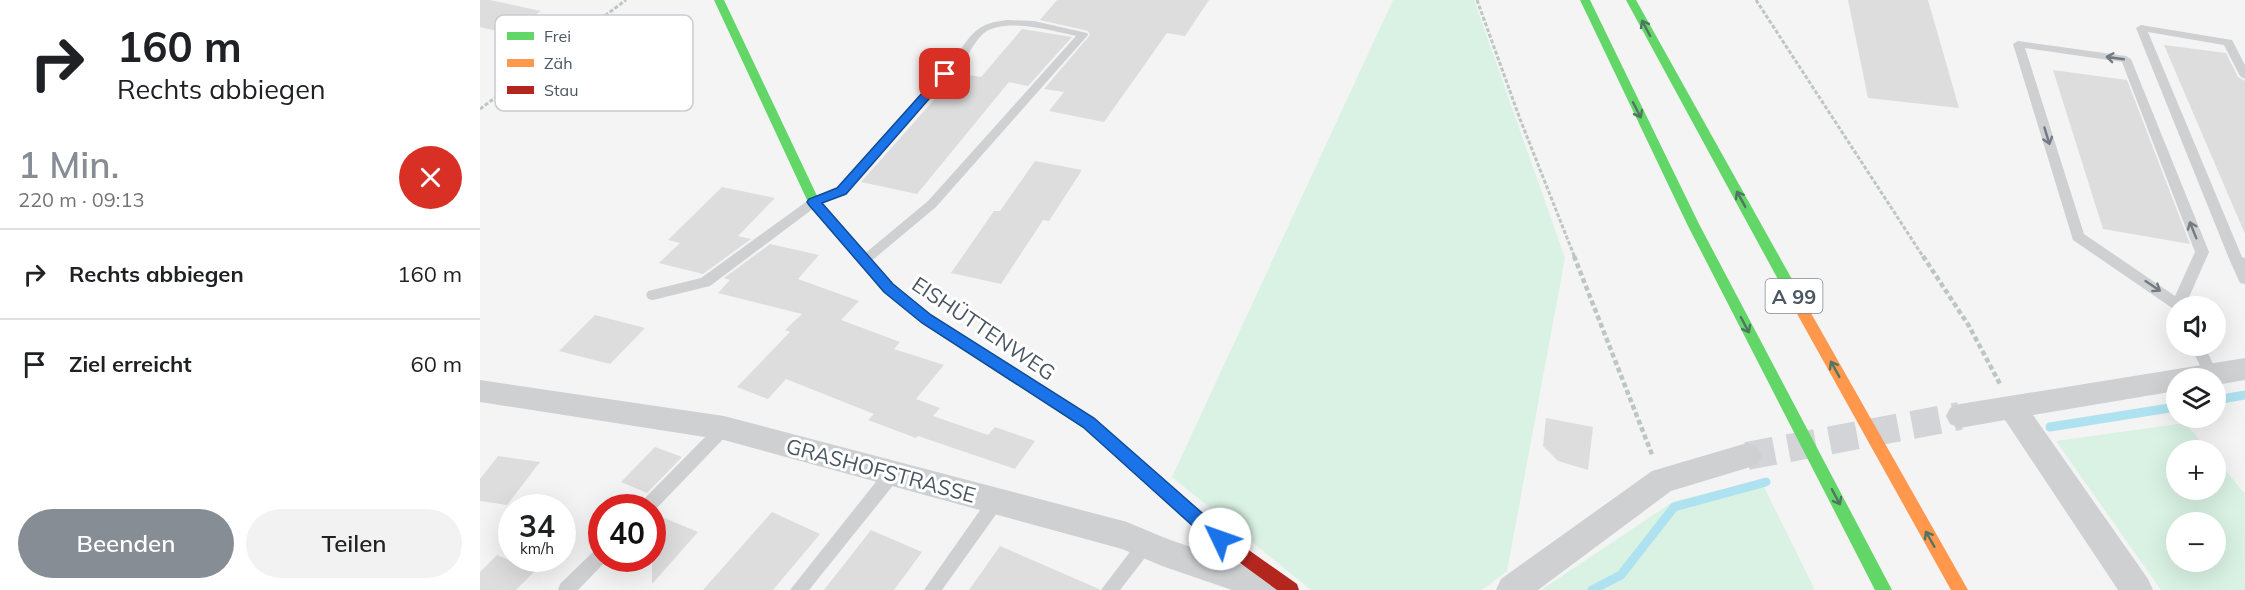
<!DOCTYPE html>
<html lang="de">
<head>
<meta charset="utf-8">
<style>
	:root { --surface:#fff; --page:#f2f2f2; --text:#202124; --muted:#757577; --line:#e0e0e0; --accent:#868d94 }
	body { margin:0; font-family:Mulish,sans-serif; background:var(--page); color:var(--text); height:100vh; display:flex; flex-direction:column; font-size:22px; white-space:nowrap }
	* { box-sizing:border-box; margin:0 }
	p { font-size:20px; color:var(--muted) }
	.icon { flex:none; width:33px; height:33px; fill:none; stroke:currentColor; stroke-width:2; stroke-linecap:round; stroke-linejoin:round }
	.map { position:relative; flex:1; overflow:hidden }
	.sheet { display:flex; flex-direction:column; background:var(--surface); width:480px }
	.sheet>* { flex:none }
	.guide { background:#fff; color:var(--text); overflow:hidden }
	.controls { position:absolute; left:1686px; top:296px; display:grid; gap:12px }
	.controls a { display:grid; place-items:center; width:60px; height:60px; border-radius:50%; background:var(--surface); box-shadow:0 6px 24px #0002; font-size:30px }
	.speed { position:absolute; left:18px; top:494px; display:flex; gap:12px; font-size:30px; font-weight:700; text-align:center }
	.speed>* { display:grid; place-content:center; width:78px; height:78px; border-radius:50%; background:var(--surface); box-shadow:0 6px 24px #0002; line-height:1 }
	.speed small { font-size:15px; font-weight:400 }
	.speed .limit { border:9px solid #d22; background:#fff; color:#111 }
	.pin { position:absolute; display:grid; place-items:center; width:51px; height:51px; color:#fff; margin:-26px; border-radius:12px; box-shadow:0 3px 9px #0006 }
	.me { position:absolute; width:66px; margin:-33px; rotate:312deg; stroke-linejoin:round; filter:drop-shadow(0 0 4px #0008) }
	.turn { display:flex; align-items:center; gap:21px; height:126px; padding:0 18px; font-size:27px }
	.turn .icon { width:78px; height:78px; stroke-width:2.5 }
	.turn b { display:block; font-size:42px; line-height:51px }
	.round { display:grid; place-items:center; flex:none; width:63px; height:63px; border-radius:32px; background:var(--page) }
	.headline { display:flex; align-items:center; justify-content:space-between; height:102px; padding:0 18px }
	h1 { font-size:36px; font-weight:600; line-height:45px; color:var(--accent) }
	.primary-button { display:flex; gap:12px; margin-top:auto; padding:12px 18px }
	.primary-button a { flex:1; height:69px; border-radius:36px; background:var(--accent); color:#fff; font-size:24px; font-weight:600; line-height:69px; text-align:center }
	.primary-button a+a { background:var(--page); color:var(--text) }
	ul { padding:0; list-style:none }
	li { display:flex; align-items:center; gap:18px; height:90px; padding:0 18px; border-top:2px solid var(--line) }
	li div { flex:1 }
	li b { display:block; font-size:22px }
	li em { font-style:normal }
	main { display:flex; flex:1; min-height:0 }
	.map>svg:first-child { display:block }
	.green { fill:#d9f2e3; fill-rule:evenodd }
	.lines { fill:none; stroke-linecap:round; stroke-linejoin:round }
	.stream { stroke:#aee2f0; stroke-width:9 }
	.building { fill:#ddddde }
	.street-tunnel { stroke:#d2d4d7; stroke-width:28; stroke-dasharray:28 14; stroke-linecap:butt }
	.path-far1 { stroke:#bcc7c4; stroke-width:3; stroke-dasharray:4 2; stroke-linecap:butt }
	.path { stroke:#bcc7c4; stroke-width:4.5; stroke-dasharray:5 3; stroke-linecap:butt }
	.lane { fill:#ced0d2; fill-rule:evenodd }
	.street { fill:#ced0d2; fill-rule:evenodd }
	.fast { fill:#63d668; fill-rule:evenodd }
	.slow { fill:#ff974d; fill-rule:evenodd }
	.jam { fill:#b3261e; fill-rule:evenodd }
	.oneway { stroke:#507663 }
	.oneway2 { stroke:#727b83 }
	.route { fill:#1a73e8; stroke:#114b97; stroke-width:1.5 }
	.labels { text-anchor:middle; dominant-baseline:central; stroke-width:6; stroke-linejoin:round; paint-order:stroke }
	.shield { fill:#fff; stroke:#808990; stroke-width:1.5 }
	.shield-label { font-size:20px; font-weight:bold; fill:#4a5661 }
	.street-label { font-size:21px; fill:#4a5661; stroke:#fff }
	.key { fill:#fff; stroke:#c9ccd0; stroke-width:1.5 }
	.key-label { font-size:16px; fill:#4a5661 }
</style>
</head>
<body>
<main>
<section class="sheet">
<div class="guide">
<div class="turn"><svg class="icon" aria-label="right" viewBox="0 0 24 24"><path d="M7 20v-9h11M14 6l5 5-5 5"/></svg><div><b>160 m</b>Rechts abbiegen</div></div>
</div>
<div class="headline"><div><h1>1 Min.</h1><p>220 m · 09:13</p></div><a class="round" style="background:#d93025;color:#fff"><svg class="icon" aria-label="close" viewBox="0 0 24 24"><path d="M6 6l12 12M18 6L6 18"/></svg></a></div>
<ul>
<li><svg class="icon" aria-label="right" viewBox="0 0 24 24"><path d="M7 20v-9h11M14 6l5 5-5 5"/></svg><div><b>Rechts abbiegen</b></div><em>160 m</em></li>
<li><svg class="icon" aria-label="arrive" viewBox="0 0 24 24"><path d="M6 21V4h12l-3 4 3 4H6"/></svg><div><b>Ziel erreicht</b></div><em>60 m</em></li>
</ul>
<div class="primary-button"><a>Beenden</a><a>Teilen</a></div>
</section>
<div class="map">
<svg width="1765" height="590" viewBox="0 0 1765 590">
	<rect width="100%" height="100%" fill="#f4f4f4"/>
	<g class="green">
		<path d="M913 0H994L1085 258 1027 571 1002 590H831L692 477Z"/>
		<path d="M1705 423 1728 450H1696V489H1736V459L1765 494V590H1681L1576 441ZM1696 522H1736V561H1696Z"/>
		<path d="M1283 485 1335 590H1061L1194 501 1236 491Z"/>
	</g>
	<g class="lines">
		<g class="stream">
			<path d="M1736 400 1765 395"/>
			<path d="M1570 427 1696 407"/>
			<path d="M1112 590 1141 575 1194 507 1286 482"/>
		</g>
	</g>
	<g class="building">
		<path d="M0 0H10L61 11 29 34 0 27Z"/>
		<path d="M577 0H729L705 36 687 33 624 122 569 111 584 92 564 89 610 35 608 31 560 20Z"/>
		<path d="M1368 0H1448L1479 108 1388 98Z"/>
		<path d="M542 29 592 37 548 86 529 82 437 194 381 182 478 73 501 77Z"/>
		<path d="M1684 45 1746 53 1758 77 1765 81V234Z"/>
		<path d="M1573 70 1647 80 1710 244 1623 229Z"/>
		<path d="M555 161 602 170 569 221 563 220 521 284 471 273 514 211H520Z"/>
		<path d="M242 187 295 198 258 236 271 239 223 274 179 263 200 243 188 240Z"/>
		<path d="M290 244 339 255 318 279 379 301 361 320 420 342 414 349 464 365 436 399 460 408 453 416 508 435 515 427 555 441 535 469 438 436 436 438 388 420 394 414 306 379 288 399 257 387 310 332 305 330 322 314 238 293 250 280 244 278Z"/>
		<path d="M115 315 165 328 130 364 79 351Z"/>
		<path d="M1066 418 1113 427 1108 470 1078 461 1063 446Z"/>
		<path d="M175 447 202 457 167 493 141 482Z"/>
		<path d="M18 456 60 462 27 505 0 501V479Z"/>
		<path d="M292 512 340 534 293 590H223Z"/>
		<path d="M182 517 218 532 172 584V527Z"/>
		<path d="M391 530 442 552 414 590H344Z"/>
		<path d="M520 546 619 589V590H489Z"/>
		<path d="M17 555 55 571 36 590H0V572Z"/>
	</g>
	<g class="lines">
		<path class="street-tunnel" d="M1267 456 1480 416"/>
		<g class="path-far1">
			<path d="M997 0 1040 119 1095 258"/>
			<path d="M1276 0 1444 258"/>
			<path d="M0 109 146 0"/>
		</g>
		<g class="path">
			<path d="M1094 256 1173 457"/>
			<path d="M1443 256 1489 326 1520 384"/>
		</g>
		<g class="lane">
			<path d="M527 20 554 21 607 33 608 35 456 207 389 263 384 265 377 260 448 201 596 36C573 31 525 17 504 33 496 40 491 50 485 59L365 194 338 205 230 286 173 300 168 299 166 295 168 291 221 278 330 199 357 188 477 55C492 32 499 23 527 20Z"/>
			<path d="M1661 25 1752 40 1765 65V79L1760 76 1744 45 1668 32 1762 257 1765 258V284L1760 283 1750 261 1656 28Z"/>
			<path d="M1538 41 1646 56 1651 59 1729 252 1706 304 1707 306H1696L1695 310 1593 240 1533 44ZM1545 48 1642 62 1715 252 1695 296 1604 234Z"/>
			<path d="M1710 345H1724L1738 374 1736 378H1726Z"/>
			<path d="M244 422 249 423 252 428 249 433 173 512 172 507H159L161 502 239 423Z"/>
			<path d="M413 466 419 468 421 473 419 478 329 590H310L407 468Z"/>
			<path d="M516 494 522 496 524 501 522 506 462 590H444L510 496Z"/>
			<path d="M665 537 671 540 673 545 671 550 640 590H621L659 540Z"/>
			<path d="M122 546V558L128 559 98 590H78L80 584 116 549Z"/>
		</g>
		<g class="street">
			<path d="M1765 358V380L1736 385V378H1696V391L1553 415 1668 579 1673 590H1638L1525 420 1480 428 1470 424 1466 416 1470 408 1480 404Z"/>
			<path d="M0 380 244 416 647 522 685 538 802 579 807 590H752L682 566 642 549 244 440 0 402Z"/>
			<path d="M1267 443 1277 447 1282 456 1277 465 1191 491 1058 590H1016L1021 579 1172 471Z"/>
		</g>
		<g class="fast">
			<path d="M234 0H244L339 200 413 284 452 315 613 418 646 447 649 452 646 457 641 459 636 457 603 428 442 323 403 292 328 202Z"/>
			<path d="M1100 0H1110L1219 224 1412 590H1395L1207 224Z"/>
			<path d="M1146 0H1156L1323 299 1325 303 1323 307H1313Z"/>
		</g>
		<path class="slow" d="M1318 298 1323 299 1488 590H1471L1311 303 1313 299Z"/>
		<path class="jam" d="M641 445 646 447 746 534 817 584 819 590H797L734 544 636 457 633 452 636 447Z"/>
	</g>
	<defs><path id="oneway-shaft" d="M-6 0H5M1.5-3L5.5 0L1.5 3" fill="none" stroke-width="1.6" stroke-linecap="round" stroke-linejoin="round" transform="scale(1.5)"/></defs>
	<g class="oneway">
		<use href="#oneway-shaft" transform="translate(1166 28) rotate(-118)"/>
		<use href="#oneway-shaft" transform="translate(1157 110) rotate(63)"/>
		<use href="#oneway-shaft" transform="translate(1261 199) rotate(-119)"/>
		<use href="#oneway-shaft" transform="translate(1265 325) rotate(62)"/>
		<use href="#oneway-shaft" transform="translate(1355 369) rotate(-119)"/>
		<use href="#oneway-shaft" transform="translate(1356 497) rotate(62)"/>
		<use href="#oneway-shaft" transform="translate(1450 539) rotate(-120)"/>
	</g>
	<g class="oneway2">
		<use href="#oneway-shaft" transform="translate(1635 58) rotate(-172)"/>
		<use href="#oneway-shaft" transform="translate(1567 136) rotate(73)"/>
		<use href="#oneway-shaft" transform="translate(1713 230) rotate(-112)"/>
		<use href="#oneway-shaft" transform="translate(1673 286) rotate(34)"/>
	</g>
	<path class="route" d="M465 71 469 72V76L366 194 342 203 413 284 451 315 614 418 746 534 748 539 746 545 740 547 734 545 603 427 442 323 404 292 329 205 327 202 329 199 357 188 461 72Z"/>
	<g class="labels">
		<rect class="shield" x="1285.5" y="279" width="57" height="34" rx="4.5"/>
		<g class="shield-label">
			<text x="1314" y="296">A 99</text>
		</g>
		<g class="street-label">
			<text transform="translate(504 328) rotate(34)">EISHÜTTENWEG</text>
			<text transform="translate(401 470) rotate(15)">GRASHOFSTRASSE</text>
		</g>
	</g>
	<rect x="15" y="15" width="198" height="96" rx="9" class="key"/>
	<rect x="27" y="32" width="27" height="8" fill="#63d668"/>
	<rect x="27" y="59" width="27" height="8" fill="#ff974d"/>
	<rect x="27" y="86" width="27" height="8" fill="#b3261e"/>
	<g class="key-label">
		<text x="64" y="42">Frei</text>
		<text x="64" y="69">Zäh</text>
		<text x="64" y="96">Stau</text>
	</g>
</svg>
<div class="controls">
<a><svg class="icon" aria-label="sound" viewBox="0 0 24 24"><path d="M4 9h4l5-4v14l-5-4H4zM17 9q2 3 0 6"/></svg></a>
<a><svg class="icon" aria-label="layers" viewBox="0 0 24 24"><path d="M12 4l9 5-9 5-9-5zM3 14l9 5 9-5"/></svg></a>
<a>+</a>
<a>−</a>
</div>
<div class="speed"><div>34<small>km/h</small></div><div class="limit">40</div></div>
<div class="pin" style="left:465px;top:74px;background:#d93025"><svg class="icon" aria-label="arrive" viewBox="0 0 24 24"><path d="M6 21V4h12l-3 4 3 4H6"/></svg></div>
<svg class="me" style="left:740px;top:539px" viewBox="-20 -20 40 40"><circle r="19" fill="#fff"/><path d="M0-13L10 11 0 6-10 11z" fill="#1a73e8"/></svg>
</div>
</main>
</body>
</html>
